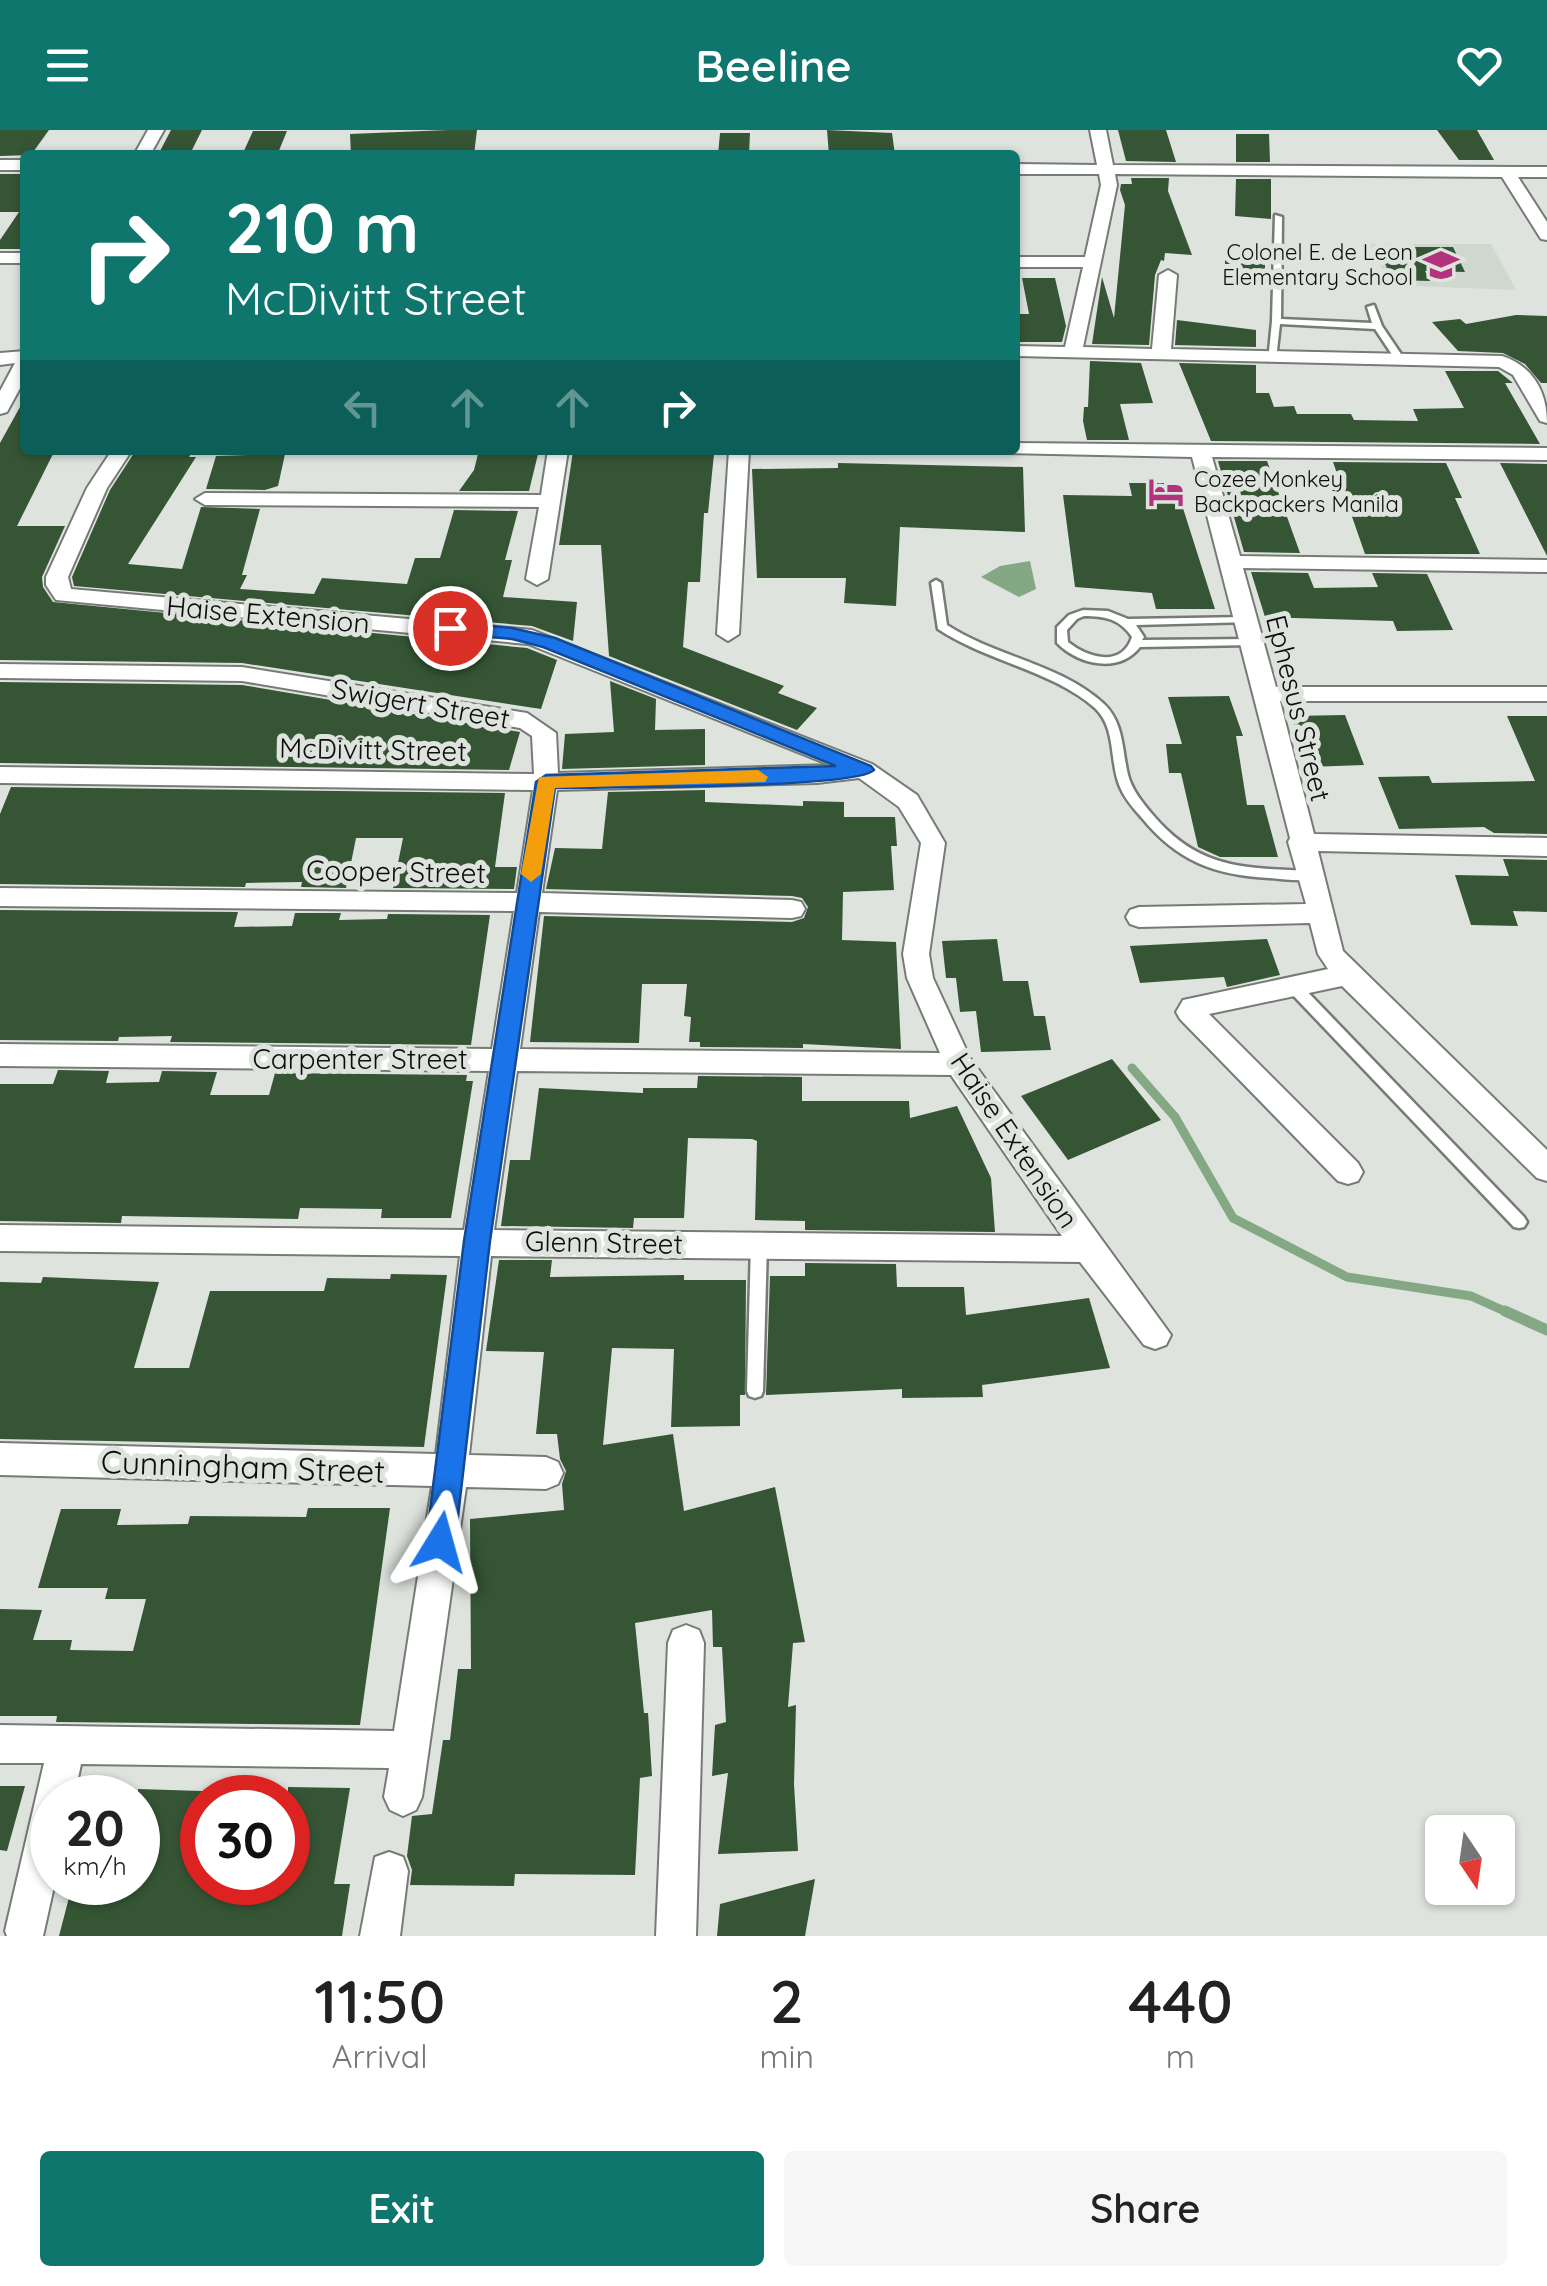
<!DOCTYPE html>
<html lang="en">
<head>
<meta charset="utf-8">
<style>
	:root { --surface:#fff; --page:#f6f6f6; --text:#222; --muted:#767676; --accent:#0f766e }
	body { margin:0; font-family:Quicksand,sans-serif; background:var(--page); color:var(--text); height:100vh; display:flex; flex-direction:column; font-size:38px; white-space:nowrap }
	* { box-sizing:border-box; margin:0 }
	p { font-size:32px; color:var(--muted) }
	.icon { flex:none; width:55px; height:55px; fill:none; stroke:currentColor; stroke-width:2; stroke-linecap:round; stroke-linejoin:round }
	.map { position:relative; height:1806px; overflow:hidden }
	.drawer { display:flex; flex-direction:column; background:var(--surface); flex:1 }
	.drawer>* { flex:none }
	.banner { position:absolute; left:20px; top:20px; width:1000px; height:305px; border-radius:10px; box-shadow:0 2px 8px #0004; background:#0f766e; color:#fff; overflow:hidden }
	.needle { width:65px; rotate:167deg }
	.buttons { position:absolute; left:1425px; top:1685px; display:grid; gap:20px }
	.buttons a { display:grid; place-items:center; width:90px; height:90px; border-radius:10px; background:var(--surface); box-shadow:0 2px 8px #0004; font-size:50px }
	.speed { position:absolute; left:30px; top:1645px; display:flex; gap:20px; font-size:50px; font-weight:700; text-align:center }
	.speed>* { display:grid; place-content:center; width:130px; height:130px; border-radius:50%; background:var(--surface); box-shadow:0 2px 8px #0004; line-height:1 }
	.speed small { font-size:25px; font-weight:400 }
	.speed .limit { border:15px solid #d22; background:#fff; color:#111 }
	.pin { position:absolute; display:grid; place-items:center; width:85px; height:85px; color:#fff; margin:-42px; border:5px solid #fff; border-radius:50%; box-shadow:0 2px 10px #0007 }
	.me { position:absolute; width:110px; margin:-55px; rotate:8deg; stroke-linejoin:round; filter:drop-shadow(0 0 8px #0008) }
	.turn { display:flex; align-items:center; gap:35px; height:210px; padding:0 40px; font-size:45px }
	.turn .icon { width:130px; height:130px; stroke-width:2.5 }
	.turn b { display:block; font-size:70px; line-height:85px }
	.lanes { display:flex; align-items:center; height:95px; padding:0 40px; background:#0003; justify-content:center; gap:50px; direction:ltr }
	.lanes .off { opacity:.35 }
	.eta { display:flex; justify-content:space-evenly; align-items:center; height:170px; text-align:center }
	.eta b { font-size:60px; font-weight:600; line-height:70px }
	.button { display:flex; gap:20px; margin-top:auto; padding:20px 40px }
	.button a { flex:1; height:115px; border-radius:10px; background:var(--accent); color:#fff; font-size:40px; font-weight:600; line-height:115px; text-align:center }
	.button a+a { background:var(--page); color:var(--text) }
	header { display:flex; justify-content:space-between; align-items:center; height:130px; padding:0 40px; background:var(--accent); color:#fff; font-size:45px; font-weight:600 }
	.map>svg:first-child { display:block }
	.built { fill:#ced8cd }
	.water { fill:#85a884 }
	.lines { fill:none; stroke-linecap:round; stroke-linejoin:round }
	.stream-far1 { stroke:#85a884; stroke-width:9 }
	.stream { stroke:#85a884; stroke-width:11 }
	.building { fill:#355535 }
	.lane-casing { stroke:#767b76; stroke-width:5 }
	.street-casing { stroke:#767b76; stroke-width:4 }
	.lane { fill:#fff; fill-rule:evenodd }
	.street { fill:#fff; fill-rule:evenodd }
	.route { fill:#1a73e8; stroke:#114b97; stroke-width:2.5 }
	.slow { fill:#f59e0b }
	.labels { text-anchor:middle; dominant-baseline:central; stroke-width:10; stroke-linejoin:round; paint-order:stroke }
	.far-poi-label { font-size:22px; fill:#0c0e0c; stroke:#dee3de; text-anchor:end }
	.street-label { font-size:28px; fill:#0c0e0c; stroke:#dee3de }
	.near-street-label { font-size:32px; fill:#0c0e0c; stroke:#dee3de }
</style>
</head>
<body>
<header><svg class="icon" aria-label="menu" viewBox="0 0 24 24"><path d="M4 6h16M4 12h16M4 18h16"/></svg>Beeline<svg class="icon" aria-label="heart" viewBox="0 0 24 24"><path d="M12 20l-8-8c-3-5 5-10 8-4 3-6 11-1 8 4z"/></svg></header>
<div class="map">
<svg width="1547" height="1806" viewBox="0 0 1547 1806">
	<rect width="100%" height="100%" fill="#dee3de"/>
	<path class="built" d="M1369 114H1491L1516 160 1391 155Z"/>
	<path class="water" d="M1030 431 1036 459 1019 467 981 447 1000 436Z"/>
	<g class="lines">
		<path class="stream-far1" d="M1132 938 1175 987 1233 1088 1347 1147 1471 1166 1511 1184"/>
		<path class="stream" d="M1505 1181 1547 1200"/>
	</g>
	<g class="building">
		<path d="M0 0H49L31 25 0 26Z"/>
		<path d="M171 0H202L191 22 159 23Z"/>
		<path d="M448 0H477L474 25H351L350 4Z"/>
		<path d="M827 0 892 3 895 25H829Z"/>
		<path d="M1118 0H1166L1176 32 1126 31Z"/>
		<path d="M1437 0H1477L1494 30H1459Z"/>
		<path d="M253 1H287L278 23H243Z"/>
		<path d="M720 3H750L749 25H718Z"/>
		<path d="M1236 4H1269L1270 32H1236Z"/>
		<path d="M0 44H25V119H0V110L19 82H0Z"/>
		<path d="M1131 48H1169L1168 61 1192 125 1165 123 1164 131 1161 130 1155 145 1149 215 1092 214 1102 147 1114 188 1125 75 1120 60 1121 54H1132Z"/>
		<path d="M1236 49H1271V89L1235 86Z"/>
		<path d="M1378 117H1453L1465 142 1425 141 1430 151 1392 150Z"/>
		<path d="M1225 128 1265 131V153L1225 150Z"/>
		<path d="M1022 148H1055L1066 196 1062 212H1015V184H1029Z"/>
		<path d="M1516 185 1547 186V253H1541L1525 234 1503 223 1458 221 1432 192 1460 189 1466 194Z"/>
		<path d="M1177 190 1256 200V217L1175 215Z"/>
		<path d="M1090 231 1141 233 1153 273 1120 274 1129 310H1087L1083 291 1084 277H1088Z"/>
		<path d="M1179 233 1256 235V263H1269L1274 277 1294 276 1297 284H1351L1354 290 1418 291 1413 279 1464 278 1445 241H1498L1513 253H1505L1540 314 1211 311Z"/>
		<path d="M25 268V320H55L17 396H65L42 447 43 457 53 472 527 518 557 530 541 579 242 533 0 530V313Z"/>
		<path d="M136 320H193L189 327H196L128 434 182 439 201 377 260 379 242 445H247L240 459 314 464 322 448 407 454 415 428H440L454 380 518 381 505 430H512L503 467 577 472 573 511 532 496 74 456 72 447 110 360Z"/>
		<path d="M479 320H539L529 361H459L474 340Z"/>
		<path d="M642 320 641 324H714L708 383H704L700 452H688L683 517 784 556 778 563 817 578 797 600 609 526 601 415H559L573 321Z"/>
		<path d="M285 324 278 356 265 360 206 359 216 326Z"/>
		<path d="M1218 331H1267L1300 423 1244 422Z"/>
		<path d="M1333 332 1446 333 1462 368H1455L1480 424H1365Z"/>
		<path d="M838 333 1023 337 1025 402 900 397 896 476 844 473 846 448H757L752 339 838 338Z"/>
		<path d="M1500 333 1547 334V426Z"/>
		<path d="M1129 353H1175L1215 479H1156L1152 463 1075 457 1063 365 1132 366Z"/>
		<path d="M1251 442 1308 443 1314 458 1378 457 1372 443 1427 444 1453 500 1397 501 1393 491 1265 487Z"/>
		<path d="M610 551 656 569 655 600 705 599V635L562 639 565 604 614 602Z"/>
		<path d="M0 552 242 555 520 602 509 640 0 633Z"/>
		<path d="M1229 566 1243 606H1236L1247 675H1264L1278 727H1220L1198 717 1181 643H1169L1166 614H1182L1168 567Z"/>
		<path d="M1345 585 1364 635 1308 637 1291 586Z"/>
		<path d="M1507 586H1547V704L1494 703 1484 697 1399 699 1378 647 1429 646 1432 653 1535 651Z"/>
		<path d="M11 657 505 663 495 737H517L514 759 393 758 403 708H356L346 758 301 757 302 752 246 753 245 757 0 754V684Z"/>
		<path d="M705 660V672L803 676V671L844 672V687H895L897 716H891L894 760 843 762 842 810 896 812 901 919 803 914V918L700 917V912H689L691 887 684 886 687 854H642L639 913 530 912 544 786 792 792 804 788 808 777 802 768 792 766 546 759 555 718 602 719 608 662Z"/>
		<path d="M1503 729 1547 730V782L1513 781 1518 796 1471 795 1455 745 1509 746Z"/>
		<path d="M0 780 238 782 234 797 292 796 295 783H341L339 790 387 789 388 784 490 785 471 915 170 912 172 906 119 907 118 911 0 910Z"/>
		<path d="M997 809 1003 851H1028L1034 886H1045L1051 920 981 922 976 881 960 882 956 848H946L942 811Z"/>
		<path d="M1267 809 1280 845 1227 857 1224 847 1140 853 1130 816Z"/>
		<path d="M1112 929 1161 990 1068 1030 1021 966Z"/>
		<path d="M58 940 109 941 106 953 159 952 162 941 217 942 210 965H269L275 943 467 945 466 951H473L451 1088H381L382 1079 300 1078 298 1089 122 1086 121 1093 0 1091V954H53Z"/>
		<path d="M698 946 802 947V971H909L910 988 957 976 991 1048 995 1102 805 1100V1091L755 1090 757 1011 752 1009 688 1008 684 1088H634L633 1098 501 1096 510 1030H530L539 958 643 963V958H697Z"/>
		<path d="M499 1130H552L550 1147 684 1145V1150H746L745 1265H740V1296L671 1297 674 1219 612 1218 603 1315 673 1304 684 1381 775 1357 805 1512 793 1513 788 1577 796 1575 794 1654 798 1721 718 1724 728 1643 712 1646 715 1595 726 1592 722 1517H713L712 1480 635 1493 644 1583H648L652 1646 640 1648 635 1745 515 1744 514 1756 410 1755 412 1740 407 1726 412 1686 432 1684 443 1610H450L458 1539H471L470 1389 564 1380 562 1354 566 1341 560 1329 557 1304H536L544 1222 486 1221Z"/>
		<path d="M805 1133 896 1134 897 1157H964L966 1185 1089 1168 1110 1238 982 1255 983 1267 902 1268V1259L766 1265 770 1146H805Z"/>
		<path d="M391 1144 447 1145 424 1317 0 1309V1152L41 1153 43 1147 159 1152 134 1238H189L210 1161H324L327 1148 390 1149Z"/>
		<path d="M308 1378H390L360 1595 56 1592 57 1586H0V1479L42 1480 33 1510H72L70 1520 133 1521 146 1469H105L108 1458H38L61 1379H121L117 1395 188 1394 190 1386 306 1387Z"/>
		<path d="M0 1656H25L7 1721 0 1720Z"/>
		<path d="M288 1657 350 1658 334 1754H350L342 1806H59L73 1752H138V1659L202 1661V1752L288 1754Z"/>
		<path d="M815 1749 805 1806H717L720 1774Z"/>
	</g>
	<g class="lines">
		<defs>
			<g id="lane">
				<path d="M1275 85 1282 87 1281 189 1372 193 1367 177 1374 175 1382 196 1405 230 1403 232H1397L1375 199 1280 194 1276 229 1268 231 1272 191Z"/>
				<path d="M936 450 941 453 947 495C996 527 1061 534 1104 574 1124 593 1122 620 1128 645 1132 660 1142 672 1152 684 1198 739 1243 738 1310 741L1316 746 1314 749C1300 752 1284 749 1269 748 1214 745 1177 731 1142 688 1134 679 1125 669 1120 657 1109 632 1117 599 1095 578 1053 541 986 531 938 499L931 453Z"/>
				<path d="M1083 480 1108 481 1128 489 1247 487 1252 490 1251 492 1136 495 1144 507 1142 510 1253 509 1259 512 1253 515 1140 517C1119 544 1079 535 1057 513V497L1069 485ZM1084 486C1105 486 1120 489 1132 507 1122 538 1088 528 1068 512L1067 500 1077 489Z"/>
				<path d="M1294 852 1299 853 1524 1087 1527 1092 1524 1097 1519 1098 1514 1097 1289 861 1287 857Z"/>
				<path d="M759 1107 764 1109 767 1114 763 1261 761 1266 755 1268 749 1266 747 1261 751 1114 754 1109Z"/>
			</g>
			<g id="street">
				<path d="M148 0H164L150 25H134Z"/>
				<path d="M1090 0H1106L1113 35 1547 37V47H1518L1547 92V110L1541 109 1502 47 1115 44 1117 55 1083 217 1152 219 1159 145 1168 140 1177 145 1171 219 1502 226C1533 236 1547 262 1547 293L1540 291 1513 245 1499 237 1015 226V216L1065 217 1083 137H1015V127H1085L1101 55 1099 44H1015V34L1097 35Z"/>
				<rect x="0" y="30" width="25" height="10"/>
				<rect x="0" y="123" width="25" height="10"/>
				<path d="M25 221V249L7 282 0 284V261L15 233 0 235V223Z"/>
				<path d="M1015 313 1547 318V330L1212 327 1240 426 1547 430V442L1243 438 1276 557H1547V571H1280L1314 704 1547 708V726L1318 721 1343 821 1547 1020V1051L1537 1048 1342 856 1209 884 1358 1033 1363 1042 1358 1051 1348 1054 1338 1051 1180 889 1176 882 1183 870 1328 839 1318 824 1310 793 1139 797 1130 794 1126 787 1130 780 1139 777 1306 774 1288 712 1290 708 1192 327 1008 323 1006 320H1015Z"/>
				<path d="M112 320H132L107 358 68 447 71 459 532 500 872 634 917 665 945 713 929 824 933 848 970 928 1171 1205 1166 1215 1155 1219 1144 1215 1080 1132 491 1126 469 1325 546 1327 558 1332 563 1343 558 1354 546 1359 466 1357 422 1667 416 1680 403 1686 390 1680 384 1667 389 1638 81 1634 74 1668H52L55 1752 43 1806H7L5 1801 44 1633H0V1595L394 1601 432 1356 0 1345V1313L436 1324 460 1126 0 1121V1095L464 1100 489 941 0 936V914L492 919 514 781 0 776V758L517 763 533 660 0 653V637L534 644 532 606 520 598 242 551 0 548V534L242 537 527 583 556 603 558 643 830 635 528 514 56 470 46 455V447L87 358ZM859 648 899 677 921 713 903 824 907 848 940 923 520 919 539 782 792 788 801 786 805 779 801 772 792 770 542 763 557 660 817 653ZM517 941 951 945 1062 1106 494 1100Z"/>
				<path d="M548 320H568L548 449 537 455 526 449 539 377 205 375 195 369 205 363 541 365Z"/>
				<path d="M729 320H749L739 504 728 511 717 504Z"/>
				<path d="M686 1495 699 1500 704 1513 696 1806H656L668 1513 673 1500Z"/>
				<path d="M389 1722 403 1727 408 1741 400 1806H360L375 1727Z"/>
			</g>
		</defs>
		<use href="#lane" class="lane-casing"/>
		<use href="#street" class="street-casing"/>
		<use href="#lane" class="lane"/>
		<use href="#street" class="street"/>
	</g>
	<path class="route" d="M450 493 512 498 555 508 871 636 874 640C856 659 599 657 555 658L490 1111 455 1412 451 1422 440 1426 430 1422 426 1412 464 1111 536 652 546 645 836 636 543 517 512 509 444 503V494Z"/>
	<path class="slow" d="M758 640 768 647 765 652 555 658 541 744 531 752 521 744 539 647Z"/>
	<defs>
		<symbol id="school-bare" viewBox="-9 -9 18 18"><path d="M0-5L7-2L0 1L-7-2ZM-4 1L0 2.5L4 1V4Q0 6-4 4Z" fill="#b2327d" stroke="#dee3de" stroke-width="2.5" paint-order="stroke"/></symbol>
		<symbol id="hotel-bare" viewBox="-9 -9 18 18"><path d="M-6-4.5h1.5V1H6V5H4.5V3h-9V5H-6ZM-4 0a1.8 1.8 0 1 1 3.6 0ZM.5 0V-2.5h3Q6-2.5 6 0Z" fill="#b2327d" stroke="#dee3de" stroke-width="2.5" paint-order="stroke"/></symbol>
	</defs>
	<g fill-rule="evenodd">
		<use href="#school-bare" x="1416" y="110" width="50" height="50"/>
		<use href="#hotel-bare" x="1141" y="337" width="50" height="50"/>
	</g>
	<g class="labels">
		<g class="far-poi-label">
			<text x="1413" y="122">Colonel E. de Leon<tspan x="1413" dy="25">Elementary School</tspan></text>
			<text x="1194" y="349" text-anchor="start">Cozee Monkey<tspan x="1194" dy="25">Backpackers Manila</tspan></text>
		</g>
		<g class="street-label">
			<text transform="translate(268 484) rotate(5)">Haise Extension</text>
			<text transform="translate(421 573) rotate(10)">Swigert Street</text>
			<text transform="translate(1299 578) rotate(76)">Ephesus Street</text>
			<text transform="translate(373 619) rotate(1)">McDivitt Street</text>
			<text transform="translate(396 741) rotate(1)">Cooper Street</text>
			<text x="360" y="928">Carpenter Street</text>
			<text transform="translate(1015 1010) rotate(56)">Haise Extension</text>
			<text transform="translate(604 1112) rotate(1)">Glenn Street</text>
		</g>
		<g class="near-street-label">
			<text transform="translate(243 1336) rotate(2)">Cunningham Street</text>
		</g>
	</g>
</svg>
<div class="buttons">
<a><svg class="needle" viewBox="-14 -14 28 28"><path d="M0-13l5 13h-10z" fill="#e53935"/><path d="M0 13l5-13h-10z" fill="#767676"/></svg></a>
</div>
<div class="speed"><div>20<small>km/h</small></div><div class="limit">30</div></div>
<div class="pin" style="left:450px;top:498px;background:#d93025"><svg class="icon" aria-label="arrive" viewBox="0 0 24 24"><path d="M6 21V4h12l-3 4 3 4H6"/></svg></div>
<svg class="me" style="left:440px;top:1412px" viewBox="-20 -20 40 40"><path d="M0-17L14 15 0 8-14 15z" fill="#1a73e8" stroke="#fff" stroke-width="4"/></svg>
<div class="banner">
<div class="turn"><svg class="icon" aria-label="right" viewBox="0 0 24 24"><path d="M7 20v-9h11M14 6l5 5-5 5"/></svg><div><b>210 m</b>McDivitt Street</div></div>
<div class="lanes"><svg class="icon off" aria-label="left" viewBox="0 0 24 24"><path d="M17 20v-9H6M10 6l-5 5 5 5"/></svg><svg class="icon off" aria-label="ahead" viewBox="0 0 24 24"><path d="M12 20V5M6 11l6-6 6 6"/></svg><svg class="icon off" aria-label="ahead" viewBox="0 0 24 24"><path d="M12 20V5M6 11l6-6 6 6"/></svg><svg class="icon" aria-label="right" viewBox="0 0 24 24"><path d="M7 20v-9h11M14 6l5 5-5 5"/></svg></div>
</div>
</div>
<section class="drawer">
<div class="eta">
<div><b>11:50</b><p>Arrival</p></div>
<div><b>2</b><p>min</p></div>
<div><b>440</b><p>m</p></div>
</div>
<div class="button"><a>Exit</a><a>Share</a></div>
</section>
</body>
</html>
